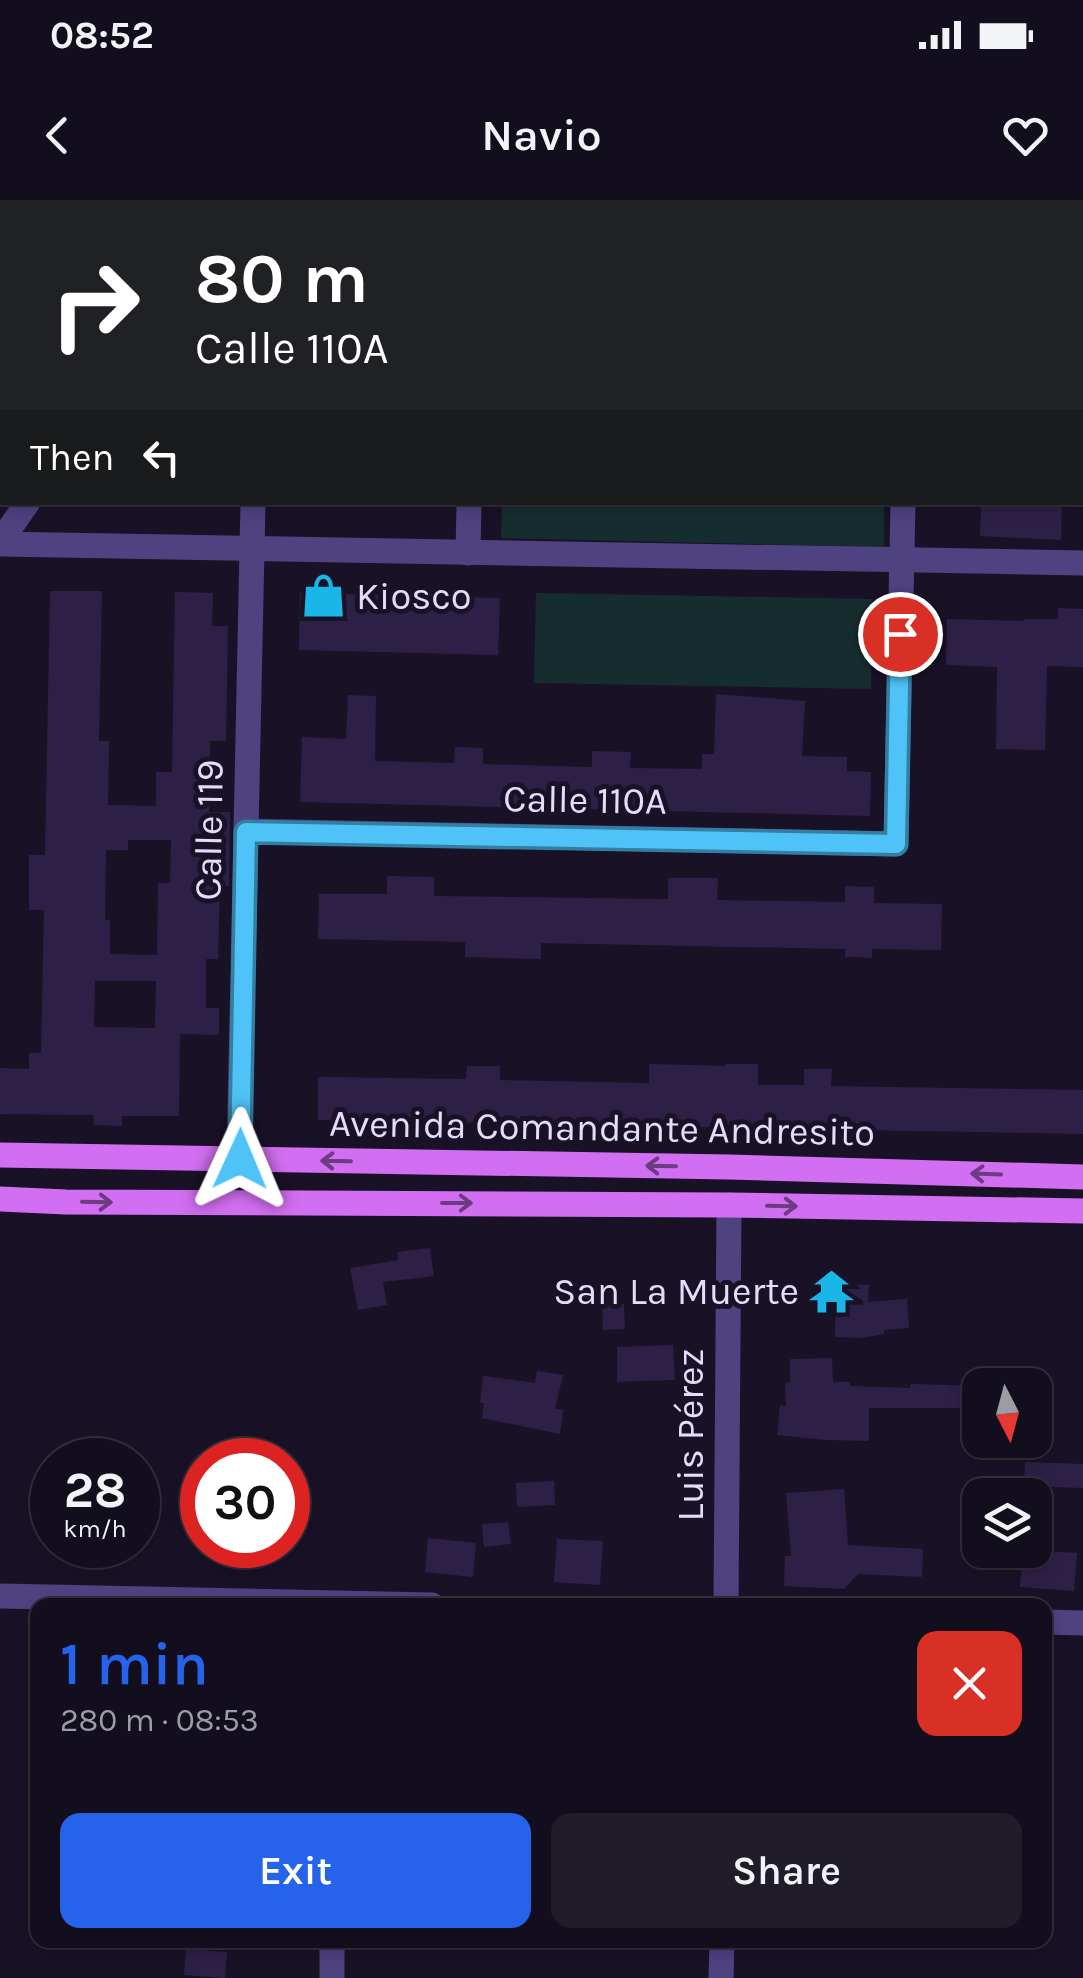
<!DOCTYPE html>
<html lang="en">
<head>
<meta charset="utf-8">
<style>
	:root { --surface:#130e1d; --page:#201c2a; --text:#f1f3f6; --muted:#9d9ca4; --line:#322e3b; --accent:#2563eb }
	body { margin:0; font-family:Karla,sans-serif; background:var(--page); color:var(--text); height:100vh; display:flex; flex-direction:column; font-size:38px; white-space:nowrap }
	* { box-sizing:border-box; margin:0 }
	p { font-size:32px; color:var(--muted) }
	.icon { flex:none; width:55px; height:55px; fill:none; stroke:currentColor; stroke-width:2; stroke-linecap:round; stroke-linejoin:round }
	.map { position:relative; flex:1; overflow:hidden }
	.side { position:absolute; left:30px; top:1398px; width:1022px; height:350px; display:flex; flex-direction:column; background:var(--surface); border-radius:20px; box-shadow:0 5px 15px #0003,0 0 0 2px var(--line) }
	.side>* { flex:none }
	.top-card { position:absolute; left:0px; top:0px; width:1085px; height:305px; box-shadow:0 5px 15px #0003,0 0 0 2px var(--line); background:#202124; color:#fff; overflow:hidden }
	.needle { width:65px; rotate:174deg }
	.tools { position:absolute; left:962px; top:1168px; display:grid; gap:20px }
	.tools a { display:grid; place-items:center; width:90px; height:90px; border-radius:20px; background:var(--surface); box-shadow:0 5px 15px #0003,0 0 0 2px var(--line); font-size:50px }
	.speed { position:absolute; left:30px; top:1238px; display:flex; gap:20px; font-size:50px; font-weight:700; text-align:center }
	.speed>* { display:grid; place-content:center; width:130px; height:130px; border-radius:50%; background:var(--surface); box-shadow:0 5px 15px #0003,0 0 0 2px var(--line); line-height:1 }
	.speed small { font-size:25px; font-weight:400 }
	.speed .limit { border:15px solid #d22; background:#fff; color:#111 }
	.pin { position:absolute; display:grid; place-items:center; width:85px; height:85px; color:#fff; margin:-42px; border:5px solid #fff; border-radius:50%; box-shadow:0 2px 10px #0007 }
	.me { position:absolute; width:110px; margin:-55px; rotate:1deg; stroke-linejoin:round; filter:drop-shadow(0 0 8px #0008) }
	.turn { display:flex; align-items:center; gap:35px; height:210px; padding:0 30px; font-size:45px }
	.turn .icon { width:130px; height:130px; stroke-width:2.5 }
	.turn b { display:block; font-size:70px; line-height:85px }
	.then { display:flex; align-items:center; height:95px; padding:0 30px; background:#0003; gap:20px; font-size:38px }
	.round { display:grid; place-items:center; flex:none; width:105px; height:105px; border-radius:20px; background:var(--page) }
	.overview { display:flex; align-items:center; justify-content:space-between; height:170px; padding:0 30px }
	h1 { font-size:60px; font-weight:600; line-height:75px; color:var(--accent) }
	.action { display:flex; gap:20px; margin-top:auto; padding:20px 30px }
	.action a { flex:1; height:115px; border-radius:20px; background:var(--accent); color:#fff; font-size:40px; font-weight:600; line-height:115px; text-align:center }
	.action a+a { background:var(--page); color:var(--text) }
	.status { display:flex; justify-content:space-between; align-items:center; height:70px; padding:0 50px; background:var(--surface); direction:ltr }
	.status svg { height:28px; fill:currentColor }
	header { display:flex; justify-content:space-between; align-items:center; height:130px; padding:0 30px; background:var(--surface); font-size:45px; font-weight:600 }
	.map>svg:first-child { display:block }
	.green { fill:#162d30 }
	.building { fill:#2d2046; fill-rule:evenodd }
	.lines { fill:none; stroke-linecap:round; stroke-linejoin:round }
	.minor { stroke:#4e4281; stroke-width:25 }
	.major { stroke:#d26ef1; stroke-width:25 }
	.oneway { stroke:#6c3b82 }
	.route-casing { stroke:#337fa1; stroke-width:25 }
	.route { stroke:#4fc3f7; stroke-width:18 }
	.labels { text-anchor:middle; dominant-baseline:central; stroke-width:10; stroke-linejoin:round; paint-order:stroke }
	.poi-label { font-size:38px; fill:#e4dcfb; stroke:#191227; text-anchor:start }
	.street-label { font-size:38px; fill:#e4dcfb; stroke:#191227 }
</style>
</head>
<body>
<div class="status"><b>08:52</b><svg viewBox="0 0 49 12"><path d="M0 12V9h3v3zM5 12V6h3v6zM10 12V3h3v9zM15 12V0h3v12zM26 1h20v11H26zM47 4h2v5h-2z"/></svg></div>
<header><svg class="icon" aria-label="back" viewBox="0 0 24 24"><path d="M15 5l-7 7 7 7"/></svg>Navio<svg class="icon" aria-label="heart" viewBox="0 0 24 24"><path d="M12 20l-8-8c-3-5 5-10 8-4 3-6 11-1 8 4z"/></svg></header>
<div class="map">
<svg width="1083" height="1778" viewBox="0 0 1083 1778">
	<rect width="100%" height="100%" fill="#191227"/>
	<g class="green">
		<path d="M502 303H884V347L501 338Z"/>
		<path d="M536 393 873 399 871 489 534 483Z"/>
	</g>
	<g class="building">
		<path d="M981 302H1062L1061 340 980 336Z"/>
		<path d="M50 391H102L99 541H109L108 605 156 606V572H172L175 392 213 393 212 426H228L226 541H210L209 612H230L229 686H220L218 759H206V808H219V835L180 834 179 916H122V926L94 925 93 915 0 914V868L29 869V853H41L44 710H29V655H45ZM128 640H171L170 683H158L157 755 110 754V720H105L106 650H128ZM95 781H156L155 828 94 827Z"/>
		<path d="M300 393 500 398 498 455 299 450Z"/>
		<path d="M1058 408 1083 409V467L1047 466 1045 550 996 549 997 467 946 465 947 419 1024 421 1025 419H1058Z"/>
		<path d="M716 494 805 501 802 556 847 557V571L871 572 870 616 300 602 302 537 346 539 348 495 376 496 375 561 454 563 455 547 483 548V564L592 567V551L631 552 630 568 702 569V554H714Z"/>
		<path d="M387 676 434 677V696L668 699V678H718L717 700 845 702V686L874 687V703L942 704 941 750 872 749V758L856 757H845V749L541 743V759L465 757V742L318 739 319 694H387Z"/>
		<path d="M649 864 725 866V864H758V885H804V869H832L831 886 1083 890V934L318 920V877L466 879 467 866H500V880L649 883Z"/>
		<path d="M430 1048 434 1076 383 1082 387 1105 358 1110 350 1068 398 1060 397 1052Z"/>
		<path d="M836 1084 869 1085 868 1102 907 1099 909 1128 884 1130V1134L862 1138 835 1137Z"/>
		<path d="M624 1104 625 1129 603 1130 602 1105Z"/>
		<path d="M673 1145 675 1180 617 1182V1147Z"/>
		<path d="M832 1158 833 1182H850V1186L910 1188 911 1184 980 1186V1208H869V1241L827 1240 777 1235 780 1205 786 1206 785 1183 790 1182V1159Z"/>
		<path d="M537 1171 563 1175 555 1209 563 1210 560 1234 482 1218 484 1203H480L483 1176 535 1183Z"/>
		<path d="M1025 1262 1083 1264V1288L1024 1286Z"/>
		<path d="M554 1281 555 1305 517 1307 516 1283Z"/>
		<path d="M844 1289 848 1345 923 1349 922 1377 858 1374 844 1389 784 1386 785 1356H791L786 1293Z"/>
		<path d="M508 1322 511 1344 484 1347 482 1324Z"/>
		<path d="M428 1338 476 1343 473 1377 425 1372Z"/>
		<path d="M557 1339 603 1341 600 1385 554 1382Z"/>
		<path d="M1023 1350 1077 1353 1074 1391 1020 1387Z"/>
		<path d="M186 1749 227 1752 225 1778 184 1775Z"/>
	</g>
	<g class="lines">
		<g class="minor">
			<path d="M33 2 34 0"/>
			<path d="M259 2V0"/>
			<path d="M475 2V0"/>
			<path d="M695 2V0"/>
			<path d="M909 2V0"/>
			<path d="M0 342 28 302"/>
			<path d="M0 344 1083 363"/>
			<path d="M468 353 469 302"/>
			<path d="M246 631 896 644 903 302"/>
			<path d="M239 959 253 302"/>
			<path d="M0 1396 432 1405"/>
			<path d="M726 1405 729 1005"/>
			<path d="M1045 1422 1083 1423"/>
			<path d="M332 1778V1740"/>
			<path d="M721 1778 722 1740"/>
		</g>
		<g class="major">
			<path d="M0 955 729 967 1083 977"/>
			<path d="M0 999 66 1002 729 1005 1083 1011"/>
		</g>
	</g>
	<defs><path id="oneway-shaft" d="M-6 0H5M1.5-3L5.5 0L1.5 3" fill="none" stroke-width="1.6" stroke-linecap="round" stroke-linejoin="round" transform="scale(2.5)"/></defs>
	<g class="oneway">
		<use href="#oneway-shaft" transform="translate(336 961) rotate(-179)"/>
		<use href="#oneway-shaft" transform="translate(661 966) rotate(-179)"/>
		<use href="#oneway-shaft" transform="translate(986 974) rotate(-178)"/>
		<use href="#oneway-shaft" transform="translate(97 1002) rotate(1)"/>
		<use href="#oneway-shaft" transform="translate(457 1003)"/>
		<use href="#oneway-shaft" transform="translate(782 1006) rotate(1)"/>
	</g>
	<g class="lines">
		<defs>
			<path id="route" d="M240 959 246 632 896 644 900 434"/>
		</defs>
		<use href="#route" class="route-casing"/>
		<use href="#route" class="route"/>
	</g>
	<defs>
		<symbol id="shop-bare" viewBox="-9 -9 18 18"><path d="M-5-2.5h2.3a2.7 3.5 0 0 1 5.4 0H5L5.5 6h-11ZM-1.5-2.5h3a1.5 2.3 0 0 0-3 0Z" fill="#1bb6e8" stroke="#191227" stroke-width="2.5" paint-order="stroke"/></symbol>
		<symbol id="temple-bare" viewBox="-9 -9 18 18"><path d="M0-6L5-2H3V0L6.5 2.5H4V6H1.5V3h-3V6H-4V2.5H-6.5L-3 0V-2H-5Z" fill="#1bb6e8" stroke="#191227" stroke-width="2.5" paint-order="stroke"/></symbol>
	</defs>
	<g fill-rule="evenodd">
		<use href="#shop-bare" x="292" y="364" width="63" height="63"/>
		<use href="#temple-bare" x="800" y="1060" width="63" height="63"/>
	</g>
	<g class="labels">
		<g class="poi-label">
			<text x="356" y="396">Kiosco</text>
			<text x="799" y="1091" text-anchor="end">San La Muerte</text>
		</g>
		<g class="street-label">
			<text transform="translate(585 600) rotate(1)">Calle 110A</text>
			<text transform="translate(209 630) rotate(-89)">Calle 119</text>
			<text transform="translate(602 928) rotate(1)">Avenida Comandante Andresito</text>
			<text transform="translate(690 1235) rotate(-90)">Luis Pérez</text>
		</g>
	</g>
</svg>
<div class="tools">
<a><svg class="needle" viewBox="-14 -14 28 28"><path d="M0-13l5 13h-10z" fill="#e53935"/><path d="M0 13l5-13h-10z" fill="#9d9ca4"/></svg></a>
<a><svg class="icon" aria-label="layers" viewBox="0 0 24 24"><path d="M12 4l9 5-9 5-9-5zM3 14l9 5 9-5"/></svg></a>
</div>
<div class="speed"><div>28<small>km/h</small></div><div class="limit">30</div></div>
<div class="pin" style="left:900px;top:434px;background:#d93025"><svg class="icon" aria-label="arrive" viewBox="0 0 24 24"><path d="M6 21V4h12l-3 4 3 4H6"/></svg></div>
<svg class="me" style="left:240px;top:959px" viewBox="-20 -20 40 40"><path d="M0-17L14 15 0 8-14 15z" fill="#4fc3f7" stroke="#fff" stroke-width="4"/></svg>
<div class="top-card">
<div class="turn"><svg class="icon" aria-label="right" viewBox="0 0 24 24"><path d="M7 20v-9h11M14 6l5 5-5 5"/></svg><div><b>80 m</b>Calle 110A</div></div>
<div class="then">Then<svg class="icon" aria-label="left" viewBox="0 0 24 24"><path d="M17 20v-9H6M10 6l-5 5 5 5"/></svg></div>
</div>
<section class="side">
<div class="overview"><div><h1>1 min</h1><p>280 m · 08:53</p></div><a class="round" style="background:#d93025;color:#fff"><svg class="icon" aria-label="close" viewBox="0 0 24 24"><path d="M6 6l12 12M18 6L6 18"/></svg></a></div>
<div class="action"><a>Exit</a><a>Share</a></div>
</section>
</div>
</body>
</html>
